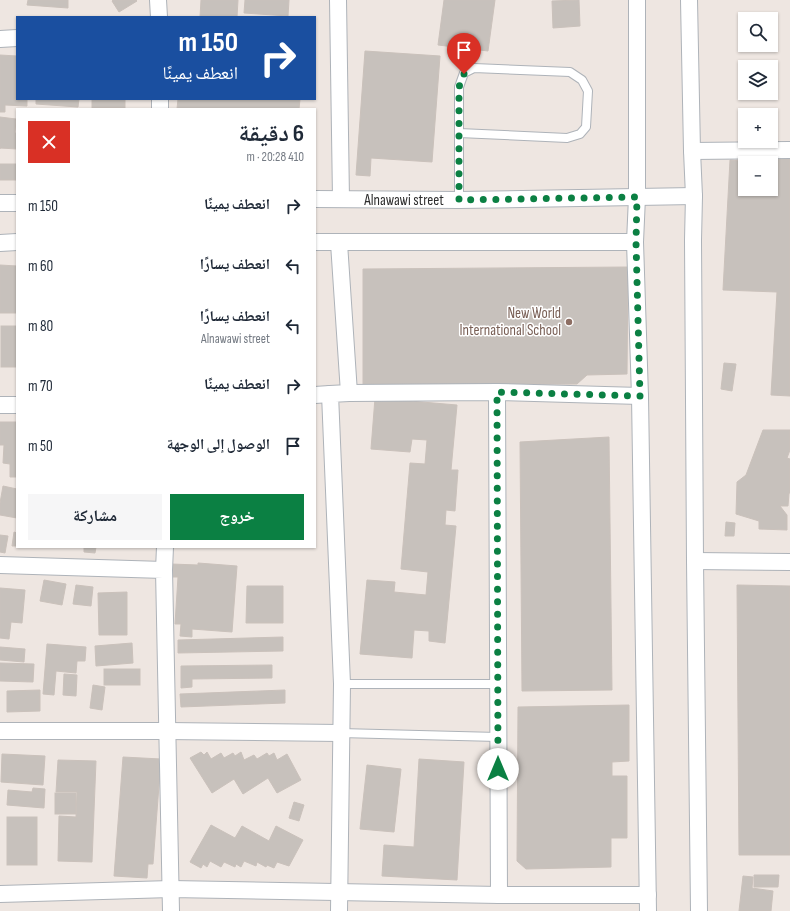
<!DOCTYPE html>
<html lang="ar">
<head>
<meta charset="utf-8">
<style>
	:root { --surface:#fff; --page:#f6f6f7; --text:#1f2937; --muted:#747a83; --accent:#0b8043 }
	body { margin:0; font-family:"Sofia Sans Condensed","Noto Naskh Arabic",sans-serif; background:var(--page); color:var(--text); direction:rtl; height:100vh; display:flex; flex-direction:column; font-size:15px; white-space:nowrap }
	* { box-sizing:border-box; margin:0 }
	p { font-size:13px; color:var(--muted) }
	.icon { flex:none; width:22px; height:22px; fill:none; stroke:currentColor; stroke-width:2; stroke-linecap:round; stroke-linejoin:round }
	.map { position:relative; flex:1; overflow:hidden; direction:ltr }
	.sheet { position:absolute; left:16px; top:108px; width:300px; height:440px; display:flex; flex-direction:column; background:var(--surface); border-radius:0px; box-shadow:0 1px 3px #0004; direction:rtl }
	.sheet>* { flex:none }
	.top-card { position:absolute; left:16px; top:16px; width:300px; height:84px; border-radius:0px; box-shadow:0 1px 3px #0004; direction:rtl; background:#1a4fa0; color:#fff; overflow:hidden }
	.buttons { position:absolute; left:738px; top:12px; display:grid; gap:8px }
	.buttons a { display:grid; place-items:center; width:40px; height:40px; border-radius:0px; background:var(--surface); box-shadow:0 1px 3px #0004; font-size:20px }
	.pin { position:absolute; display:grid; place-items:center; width:34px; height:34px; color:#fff; margin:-41px -17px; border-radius:50% 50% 50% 0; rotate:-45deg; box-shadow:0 0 4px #0007 }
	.pin .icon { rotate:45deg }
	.me { position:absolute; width:44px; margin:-22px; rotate:0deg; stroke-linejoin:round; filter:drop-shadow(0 0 3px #0008) }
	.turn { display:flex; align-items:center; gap:14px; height:84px; padding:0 12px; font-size:18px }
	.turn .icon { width:52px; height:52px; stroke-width:2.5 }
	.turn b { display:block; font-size:28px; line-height:34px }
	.round { display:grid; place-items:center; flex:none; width:42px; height:42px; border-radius:0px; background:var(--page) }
	.headline { display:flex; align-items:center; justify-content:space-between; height:68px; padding:0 12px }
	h1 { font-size:24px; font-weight:700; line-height:30px }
	.action { display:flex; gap:8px; margin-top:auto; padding:8px 12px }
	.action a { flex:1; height:46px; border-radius:0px; background:var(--accent); color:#fff; font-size:16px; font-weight:700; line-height:46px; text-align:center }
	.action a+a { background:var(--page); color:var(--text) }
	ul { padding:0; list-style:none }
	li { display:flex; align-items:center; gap:12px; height:60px; padding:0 12px }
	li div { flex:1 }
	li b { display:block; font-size:15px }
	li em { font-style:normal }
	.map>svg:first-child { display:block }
	.building { fill:#c7c1bc; stroke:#cac1bb }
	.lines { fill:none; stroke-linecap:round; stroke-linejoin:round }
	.service-casing { stroke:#aeb3b9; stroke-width:10 }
	.minor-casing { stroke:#aeb3b9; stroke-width:18 }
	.service { stroke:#fff; stroke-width:8 }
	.minor { stroke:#fff; stroke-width:16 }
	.route { stroke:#0b8043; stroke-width:7; stroke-dasharray:0 12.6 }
	.education-dot { fill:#8d6e63; stroke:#fff; stroke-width:1.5 }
	.labels { text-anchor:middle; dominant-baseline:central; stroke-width:3; stroke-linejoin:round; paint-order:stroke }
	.street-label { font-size:15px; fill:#2e2e2e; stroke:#fff }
	.education-label { font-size:15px; fill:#785e54; stroke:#fff; text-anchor:end }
</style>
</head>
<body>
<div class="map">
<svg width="790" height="911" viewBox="0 0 790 911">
	<rect width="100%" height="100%" fill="#eee6e1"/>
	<g class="building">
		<path d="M28 0H68V8L27 5Z"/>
		<path d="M113 0H136L137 1 119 12 112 1Z"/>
		<path d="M201 0H238L237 17H200Z"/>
		<path d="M245 0H289L288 16 244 13Z"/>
		<path d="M444 0H495L488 51 438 45Z"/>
		<path d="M579 0 580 26 553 28 552 1Z"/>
		<path d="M365 51 440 56 432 162 371 158 370 176 356 175Z"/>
		<path d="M0 55 17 56V99H27V106L5 105V112H0Z"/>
		<path d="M36 99H79L78 107 36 104Z"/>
		<rect x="92" y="99" width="33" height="9"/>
		<path d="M178 99H300L299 109H177Z"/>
		<path d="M0 117 16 119 15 133H17V149L0 148V149Z"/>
		<path d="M744 152 790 154V396L771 395 777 292 723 290 730 160 741 161 740 193H746V189H771V163H745V175H743Z"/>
		<rect x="0" y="164" width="17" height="16"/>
		<path d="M0 265 17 266V313H0Z"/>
		<path d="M628 267 627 374 587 375 577 384 363 385V269Z"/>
		<rect x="1" y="326" width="16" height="41"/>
		<path d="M724 363 736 364 732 391 721 389Z"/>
		<path d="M375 398 457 405 451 470H458L455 511 446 510 445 525 456 526 445 643 429 641V631L414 630 412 658 360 654 367 580 395 582 394 592 426 595 428 572 401 569 410 463 425 464 427 440 412 439 410 452 371 449Z"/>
		<path d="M0 422H17V477H10V464L3 463 4 445H0Z"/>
		<path d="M763 430H790V450L787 458 790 459V493H789L788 506H780L787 515V530L759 529V521L736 514 737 482 746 475Z"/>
		<path d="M609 437 612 690 522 691 520 442Z"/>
		<path d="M3 486 17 489V518L0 515V503Z"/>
		<path d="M726 522 735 523 734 536H725Z"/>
		<path d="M14 532 17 533V546H12Z"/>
		<path d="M0 535 8 536 5 553 0 552Z"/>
		<path d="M84 547H96L95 553 84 552Z"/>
		<path d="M198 563 237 566 232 632 192 629V637L180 636 181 624H175L178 577H171V564L198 565Z"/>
		<path d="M44 580 66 584 62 605 40 601Z"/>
		<path d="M76 585 93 587 91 606 73 604Z"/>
		<path d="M737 585 790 586V855H739Z"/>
		<path d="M247 586H283V623H246Z"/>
		<path d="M0 588 25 590 22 623 11 622 9 639 0 638Z"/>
		<path d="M127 592V635H99L98 593Z"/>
		<path d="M283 637V651L178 653V640Z"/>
		<path d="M132 643 133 663 96 666 95 646Z"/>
		<path d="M47 644 86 647 85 661H77L76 673 56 671 54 695 43 694Z"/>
		<path d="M0 647 25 649 24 662 0 660Z"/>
		<path d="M0 663 34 664 33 682 0 681Z"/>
		<path d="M272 665V678L192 679V687L181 688V666Z"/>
		<rect x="104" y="669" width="36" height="16"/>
		<path d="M64 674 77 675 76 696 63 695Z"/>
		<path d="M93 685 105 687 102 710 90 708Z"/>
		<path d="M40 690V711L7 712V691Z"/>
		<path d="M285 690V703L181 707 180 694Z"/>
		<path d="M629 705V761L612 762V776H627V838H611V867L526 869 517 861 518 707Z"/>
		<path d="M201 752 204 755 207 752 211 759 221 753 224 758 233 753 235 756 241 752 244 760 254 755 257 759 267 753 269 756 274 753 277 760 287 754 301 780 277 793 268 778 243 794 234 779 212 793 190 758Z"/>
		<path d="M2 754 45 756 43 785 1 782Z"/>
		<path d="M123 757 161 759 153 864H148L147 878 114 876Z"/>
		<path d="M419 759 464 762 457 880 382 876 384 845 414 847Z"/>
		<path d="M58 760 96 761 92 862 58 861 59 816 76 817 77 792H56Z"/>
		<path d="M367 765 401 769 394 832 360 829Z"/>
		<path d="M33 788 45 789 44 808 7 805 8 790 32 792Z"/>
		<rect x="55" y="793" width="21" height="21"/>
		<path d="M294 802 304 805 299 821 289 818Z"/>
		<rect x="7" y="817" width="30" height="48"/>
		<path d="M211 825 235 838 242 826 269 841 276 826 303 840 289 866 277 862 274 868 267 865 266 867 257 862 256 866 244 861 241 867 236 864 235 867 224 862 221 867 210 861 207 867 203 864 201 868 190 862Z"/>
		<path d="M754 875H779L778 887H754Z"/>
		<path d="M743 876 753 877 752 888 773 891 771 911H739Z"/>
	</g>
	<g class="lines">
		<defs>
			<g id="service">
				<path d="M459 200V87L464 73 474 68 570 72 582 80 588 91 586 127 580 134 567 138 459 133"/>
				<path d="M342 684H498"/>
				<path d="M340 733 498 737"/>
			</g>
			<g id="minor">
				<path d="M158 0 159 17"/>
				<path d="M338 0 341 199"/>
				<path d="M637 0V197L635 242 640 396 648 911"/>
				<path d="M689 0 692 151 694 196 693 240 695 561 699 911"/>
				<path d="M0 39 17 38"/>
				<path d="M160 99V109"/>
				<path d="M692 151 790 150"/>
				<path d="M315 199 459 200 694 196"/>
				<path d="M0 203H17"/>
				<path d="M315 242H635"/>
				<path d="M0 243 17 242"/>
				<path d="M497 392 499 895"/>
				<path d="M349 393 497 392 640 396"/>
				<path d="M315 395 330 394"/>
				<path d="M0 405H17"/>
				<path d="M695 561 790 562"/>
				<path d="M0 565 164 570 171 911"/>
				<path d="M164 570 165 547"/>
				<path d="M0 731H167L340 733"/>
				<path d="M0 894 171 889 499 895H648"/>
				<path d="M339 911 342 684 330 394 349 393 339 243"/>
			</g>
		</defs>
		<use href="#service" class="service-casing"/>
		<use href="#minor" class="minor-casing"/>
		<use href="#service" class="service"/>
		<use href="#minor" class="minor"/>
	</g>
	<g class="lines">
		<path class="route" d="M464 74 459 87V200L637 197 636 242 640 396 497 392 498 769"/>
	</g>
	<circle class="education-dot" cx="569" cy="322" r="4"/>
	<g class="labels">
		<g class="street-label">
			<text x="404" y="200">Alnawawi street</text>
		</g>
		<g class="education-label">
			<text x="561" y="313">New World<tspan x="561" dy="17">International School</tspan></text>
		</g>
	</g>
</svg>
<div class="buttons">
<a><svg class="icon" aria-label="search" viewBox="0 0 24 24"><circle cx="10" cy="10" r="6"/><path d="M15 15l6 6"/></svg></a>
<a><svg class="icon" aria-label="layers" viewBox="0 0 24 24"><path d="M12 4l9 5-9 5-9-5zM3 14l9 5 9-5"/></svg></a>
<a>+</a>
<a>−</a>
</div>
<div class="pin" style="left:464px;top:74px;background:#d93025"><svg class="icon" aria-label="arrive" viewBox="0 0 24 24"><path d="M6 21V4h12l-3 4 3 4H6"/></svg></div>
<svg class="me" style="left:498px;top:769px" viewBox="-20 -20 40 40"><circle r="19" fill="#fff"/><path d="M0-13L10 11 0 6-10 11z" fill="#0b8043"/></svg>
<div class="top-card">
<div class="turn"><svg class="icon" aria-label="right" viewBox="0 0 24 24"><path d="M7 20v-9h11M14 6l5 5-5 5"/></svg><div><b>150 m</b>انعطف يمينًا</div></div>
</div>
<section class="sheet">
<div class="headline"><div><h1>6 دقيقة</h1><p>410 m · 20:28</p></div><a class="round" style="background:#d93025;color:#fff"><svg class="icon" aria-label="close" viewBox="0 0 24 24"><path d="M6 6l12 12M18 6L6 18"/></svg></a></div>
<ul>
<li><svg class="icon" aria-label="right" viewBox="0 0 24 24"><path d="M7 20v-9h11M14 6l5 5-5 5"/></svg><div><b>انعطف يمينًا</b></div><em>150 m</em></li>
<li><svg class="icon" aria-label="left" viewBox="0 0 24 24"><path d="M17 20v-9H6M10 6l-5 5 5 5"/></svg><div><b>انعطف يسارًا</b></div><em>60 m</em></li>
<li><svg class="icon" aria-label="left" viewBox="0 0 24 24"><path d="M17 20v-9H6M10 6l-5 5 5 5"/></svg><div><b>انعطف يسارًا</b><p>Alnawawi street</p></div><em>80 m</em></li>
<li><svg class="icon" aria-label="right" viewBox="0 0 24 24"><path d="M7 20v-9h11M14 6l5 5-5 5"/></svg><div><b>انعطف يمينًا</b></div><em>70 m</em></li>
<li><svg class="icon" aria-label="arrive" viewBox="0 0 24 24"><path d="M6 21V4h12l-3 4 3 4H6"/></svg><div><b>الوصول إلى الوجهة</b></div><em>50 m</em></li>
</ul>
<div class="action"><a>خروج</a><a>مشاركة</a></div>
</section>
</div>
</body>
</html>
